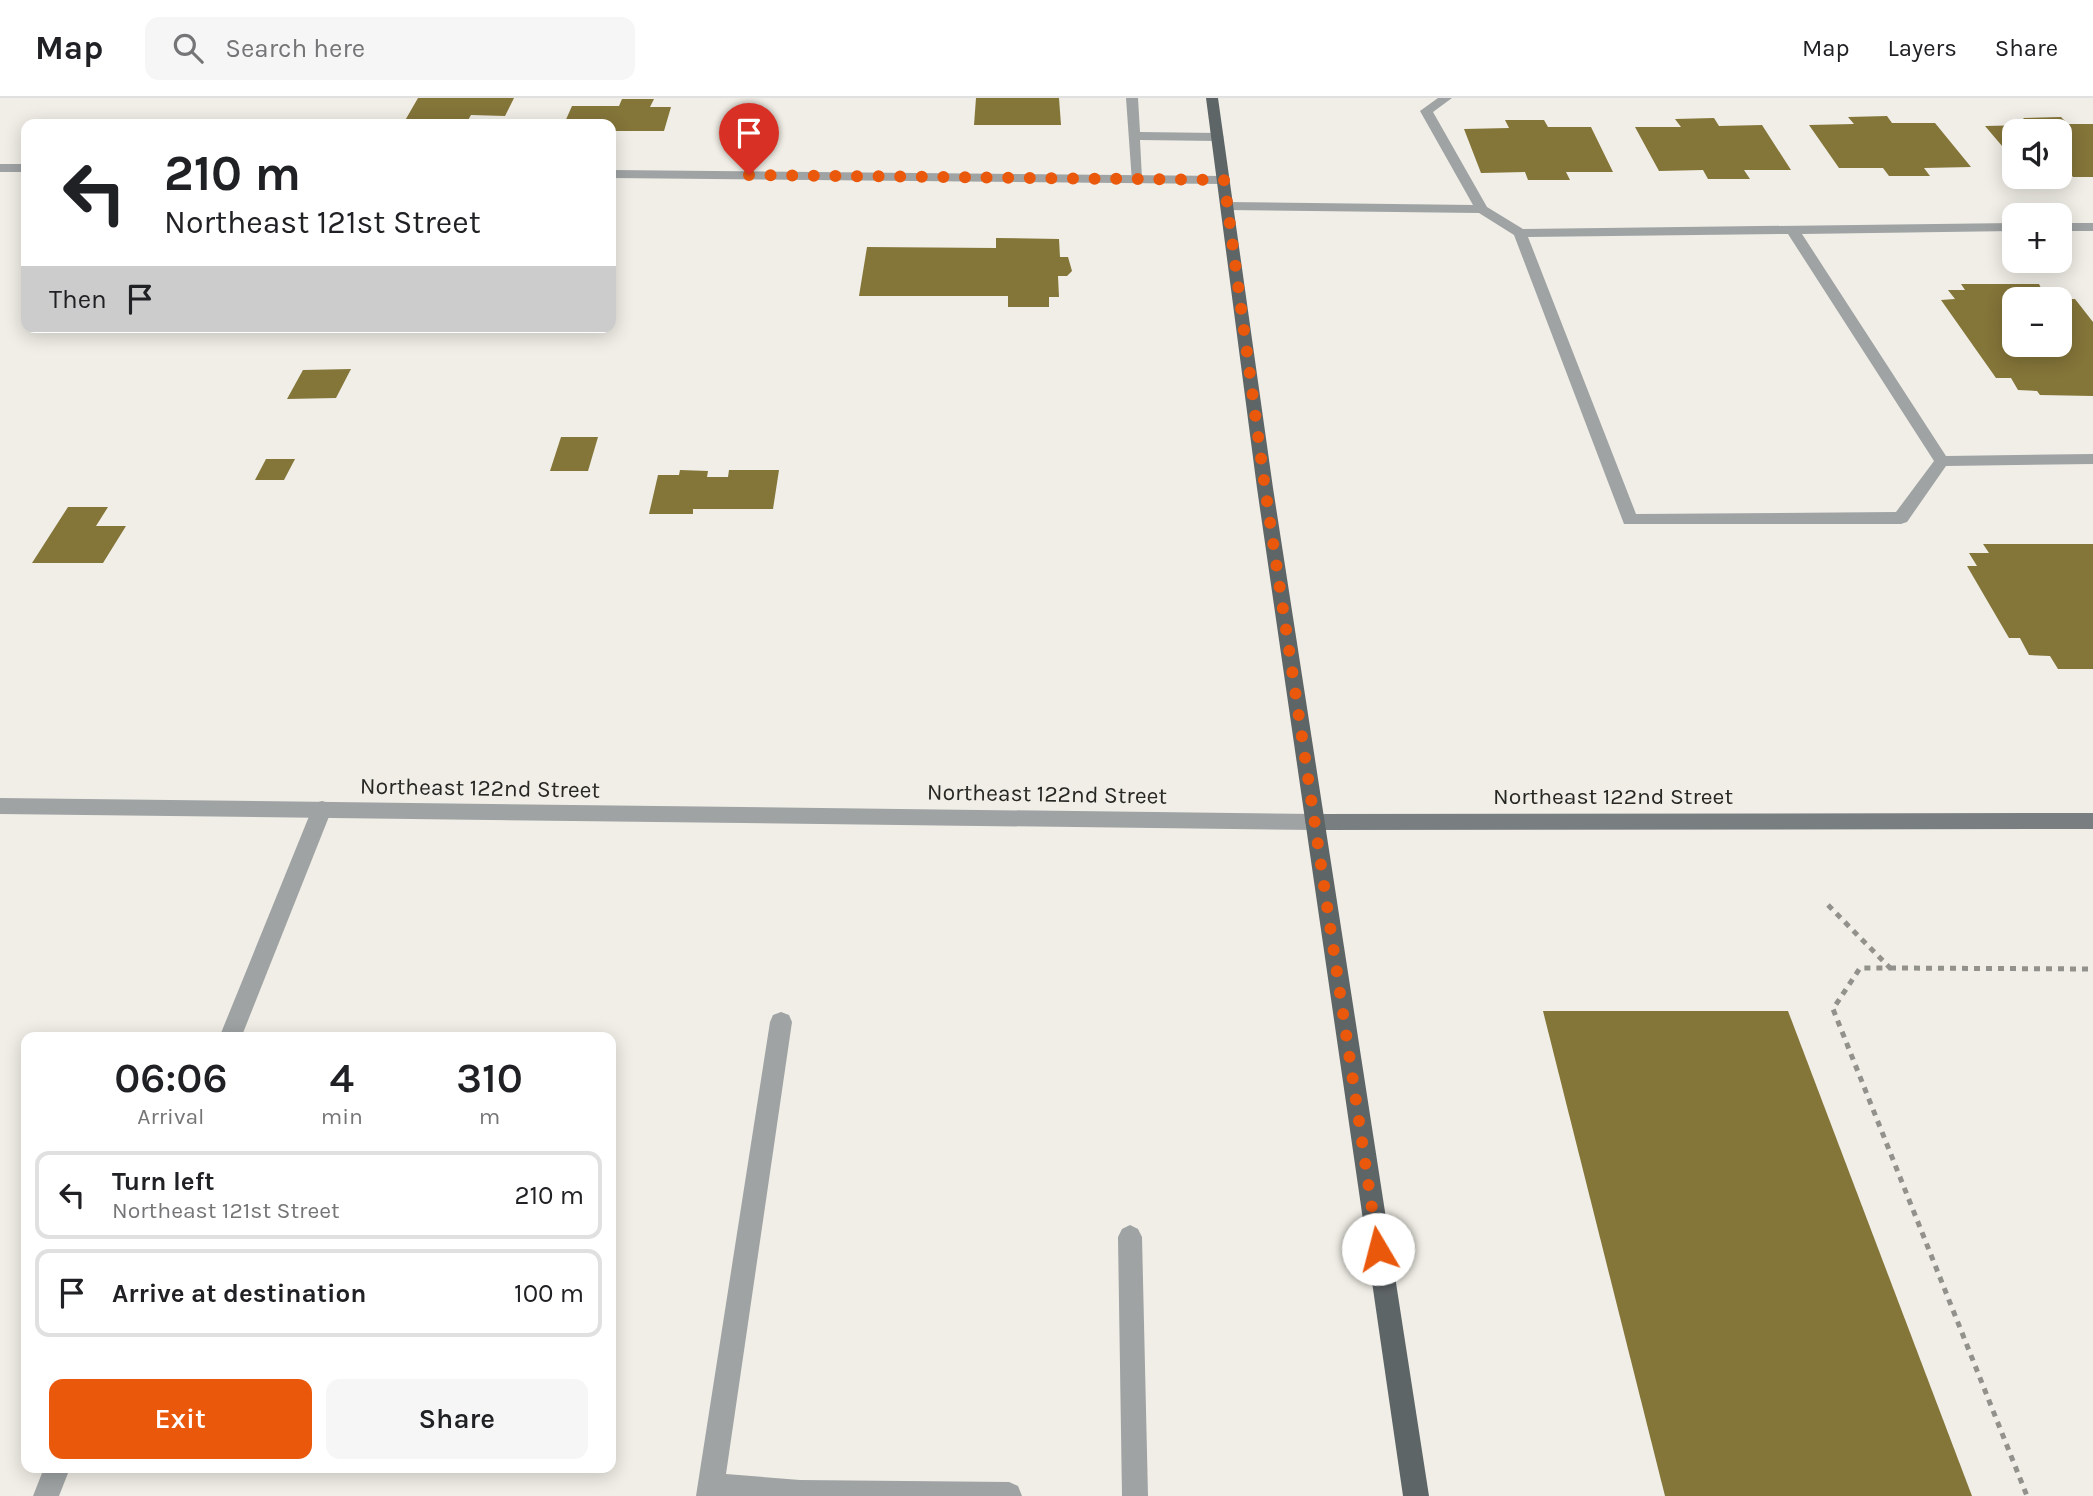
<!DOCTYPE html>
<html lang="en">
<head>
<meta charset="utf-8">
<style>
	:root { --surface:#fff; --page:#f6f6f6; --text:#202124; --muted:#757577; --line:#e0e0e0; --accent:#ea580c }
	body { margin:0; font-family:Karla,sans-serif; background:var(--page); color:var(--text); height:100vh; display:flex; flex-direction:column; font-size:26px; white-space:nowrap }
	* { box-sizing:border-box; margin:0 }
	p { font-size:23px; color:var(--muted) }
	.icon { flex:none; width:38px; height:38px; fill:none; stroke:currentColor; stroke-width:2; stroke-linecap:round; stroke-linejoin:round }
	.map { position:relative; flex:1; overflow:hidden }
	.details { position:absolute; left:21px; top:934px; width:595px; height:441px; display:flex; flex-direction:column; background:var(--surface); border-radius:14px; box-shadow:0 4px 18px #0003 }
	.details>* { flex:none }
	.hud { position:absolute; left:21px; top:21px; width:595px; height:214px; border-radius:14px; box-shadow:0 4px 18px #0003; background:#fff; color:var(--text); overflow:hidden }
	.fabs { position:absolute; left:2002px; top:21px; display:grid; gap:14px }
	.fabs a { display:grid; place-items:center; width:70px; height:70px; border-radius:14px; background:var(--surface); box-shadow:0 4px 18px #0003; font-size:35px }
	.pin { position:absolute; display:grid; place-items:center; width:60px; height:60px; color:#fff; margin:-72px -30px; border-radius:50% 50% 50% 0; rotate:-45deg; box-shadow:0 0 7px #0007 }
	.pin .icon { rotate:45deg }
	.me { position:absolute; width:77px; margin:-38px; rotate:352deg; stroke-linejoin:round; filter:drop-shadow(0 0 5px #0008) }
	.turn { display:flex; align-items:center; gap:24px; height:147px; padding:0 28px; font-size:32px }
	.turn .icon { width:91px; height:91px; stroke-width:2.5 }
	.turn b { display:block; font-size:49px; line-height:60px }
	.then { display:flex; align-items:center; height:66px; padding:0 28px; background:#0003; gap:14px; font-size:26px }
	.eta { display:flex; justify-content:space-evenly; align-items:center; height:119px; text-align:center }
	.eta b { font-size:42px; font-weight:600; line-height:49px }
	.primary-button { display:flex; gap:14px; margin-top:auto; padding:14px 28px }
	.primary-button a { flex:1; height:80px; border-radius:14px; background:var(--accent); color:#fff; font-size:28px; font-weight:600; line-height:80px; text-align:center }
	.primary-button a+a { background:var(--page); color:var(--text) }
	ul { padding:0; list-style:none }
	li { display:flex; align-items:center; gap:21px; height:88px; margin:0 14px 10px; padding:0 14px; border:4px solid var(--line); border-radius:14px }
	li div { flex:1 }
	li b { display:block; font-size:26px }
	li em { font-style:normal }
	header { display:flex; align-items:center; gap:42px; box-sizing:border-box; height:98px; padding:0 35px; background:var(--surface); border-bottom:2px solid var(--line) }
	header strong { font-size:33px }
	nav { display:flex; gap:38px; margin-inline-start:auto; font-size:24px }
	.search { width:490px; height:63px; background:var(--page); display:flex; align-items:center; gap:18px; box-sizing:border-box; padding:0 24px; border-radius:14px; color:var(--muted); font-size:26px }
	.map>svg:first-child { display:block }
	.building { fill:#847539; fill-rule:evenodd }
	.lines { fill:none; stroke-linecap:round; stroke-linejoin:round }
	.path { stroke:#92918b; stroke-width:5; stroke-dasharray:6 6; stroke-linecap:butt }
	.service { fill:#9fa3a4; fill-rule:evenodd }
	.minor { fill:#9fa3a4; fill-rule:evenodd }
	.secondary { fill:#797e81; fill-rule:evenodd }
	.primary { fill:#5e6567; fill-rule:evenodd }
	.route { stroke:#ea580c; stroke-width:12; stroke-dasharray:0 21.6 }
	.labels { text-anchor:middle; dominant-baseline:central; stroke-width:6; stroke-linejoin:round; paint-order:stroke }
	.street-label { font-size:23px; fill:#272724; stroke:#f0eee6 }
</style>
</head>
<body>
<header>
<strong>Map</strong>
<div class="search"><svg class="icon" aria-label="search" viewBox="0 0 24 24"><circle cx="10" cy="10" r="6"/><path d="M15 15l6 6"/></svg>Search here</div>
<nav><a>Map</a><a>Layers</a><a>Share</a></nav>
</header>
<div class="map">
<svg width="2093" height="1398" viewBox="0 0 2093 1398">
	<rect width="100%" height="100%" fill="#f0eee6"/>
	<g class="building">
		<path d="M418 0H514L505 18 471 17 466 26H403Z"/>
		<path d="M976 0H1059L1061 27H974Z"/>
		<path d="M622 1H654L650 9H671L664 33H611V26H564L572 8H619Z"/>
		<path d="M1887 18 1892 25H1935L1971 69 1924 70 1930 78H1889L1883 70H1839L1809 27 1854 26 1848 19Z"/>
		<path d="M2061 19 2068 26H2093V79H2073L2066 71H2060V33H2014V62L1985 28 2030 27 2023 20Z"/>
		<path d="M1714 20 1719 28 1762 27 1791 72H1744L1750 81H1708L1703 72 1659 73 1635 29H1681L1675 21Z"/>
		<path d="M1505 22H1544L1548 29H1591L1613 74H1566L1570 82H1528L1525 74 1481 75 1464 31 1509 30Z"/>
		<path d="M996 140 1059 141 1060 159H1068L1072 173 1067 178H1058L1059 199H1049V209H1008V198H859L867 149 996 150Z"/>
		<path d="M1961 186H2039L2042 192H2057L2065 201H2075L2093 224V298L2040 297 2037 293 2018 292 2011 280H1996L1941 202 1955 201 1948 192H1965ZM2014 201H2060V247H2014Z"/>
		<path d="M351 271 336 300 287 301 303 272Z"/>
		<path d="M561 339H598L588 373H550Z"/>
		<path d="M266 361H295L284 382H255Z"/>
		<path d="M680 372 708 373 707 379H728L729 372H779L773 411H693V416H649L658 377H679Z"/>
		<path d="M68 409H108L96 428H126L103 465H32Z"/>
		<path d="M1983 446H2093V571H2058L2050 558 2029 557 2020 540H2009L1967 468H1977L1969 455H1989Z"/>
		<path d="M1543 913H1788L1972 1398H1665Z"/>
	</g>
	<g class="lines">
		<g class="path">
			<path d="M1828 807 1890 870H1860L1833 911 2027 1398"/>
			<path d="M1890 870 2093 871"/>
		</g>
		<g class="service">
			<path d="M1126 0H1138L1140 34 1218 35 1224 39 1218 43 1140 42 1142 81 1140 84H1132Z"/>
			<path d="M1438 0H1452L1433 14 1487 109 1523 131 2014 125V133L1802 136 1946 358 2093 356V366L1946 368 1907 424 1901 426H1624L1514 137 1479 115 1226 112 1220 108 1226 104 1473 107 1420 13ZM1788 136 1934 363 1896 414 1636 416 1528 139Z"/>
			<rect x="2060" y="125" width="33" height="8"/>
			<path d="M322 703 329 705 332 711 241 940H219L312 711 315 705Z"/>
			<path d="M781 914 789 917 792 924 726 1376 800 1382 1009 1384 1018 1388 1022 1398H696L770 924 773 917Z"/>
			<path d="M1130 1127 1138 1131 1142 1139 1148 1398H1122L1118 1139 1122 1131Z"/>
			<path d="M44 1370H70L59 1398H33Z"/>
		</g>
		<g class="minor">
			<rect x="0" y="66" width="26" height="8"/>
			<path d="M611 72 1224 78 1230 82 1224 86 611 80Z"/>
			<path d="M0 700 1315 716 1322 718 1325 724 1322 730 1315 732 0 716Z"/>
		</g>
		<path class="secondary" d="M2093 715V731L1315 732 1308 730 1305 724 1308 718 1315 716Z"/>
		<path class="primary" d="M1206 0H1218L1273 390 1429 1398H1403L1257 390Z"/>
	</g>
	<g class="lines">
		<path class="route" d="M749 77 1224 82 1265 390 1378 1151"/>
	</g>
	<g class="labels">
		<g class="street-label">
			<text transform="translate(480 690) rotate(1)">Northeast 122nd Street</text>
			<text transform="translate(1047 696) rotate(1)">Northeast 122nd Street</text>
			<text x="1613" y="698">Northeast 122nd Street</text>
		</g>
	</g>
</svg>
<div class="fabs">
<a><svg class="icon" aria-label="sound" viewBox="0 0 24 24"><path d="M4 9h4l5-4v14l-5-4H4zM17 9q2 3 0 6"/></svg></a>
<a>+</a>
<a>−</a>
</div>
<div class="pin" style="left:749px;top:77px;background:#d93025"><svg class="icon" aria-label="arrive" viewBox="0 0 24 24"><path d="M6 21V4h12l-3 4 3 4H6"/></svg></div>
<svg class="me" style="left:1378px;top:1151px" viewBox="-20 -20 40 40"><circle r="19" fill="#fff"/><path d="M0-13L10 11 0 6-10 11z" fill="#ea580c"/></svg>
<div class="hud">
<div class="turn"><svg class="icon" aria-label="left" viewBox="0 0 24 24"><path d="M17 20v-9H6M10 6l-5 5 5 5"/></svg><div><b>210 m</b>Northeast 121st Street</div></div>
<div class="then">Then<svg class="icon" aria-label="arrive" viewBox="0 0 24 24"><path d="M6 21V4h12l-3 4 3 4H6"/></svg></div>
</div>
<section class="details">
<div class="eta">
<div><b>06:06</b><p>Arrival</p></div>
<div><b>4</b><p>min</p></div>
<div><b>310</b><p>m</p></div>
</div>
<ul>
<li><svg class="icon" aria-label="left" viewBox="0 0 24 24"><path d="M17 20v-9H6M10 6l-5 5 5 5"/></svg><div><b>Turn left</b><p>Northeast 121st Street</p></div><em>210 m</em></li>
<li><svg class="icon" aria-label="arrive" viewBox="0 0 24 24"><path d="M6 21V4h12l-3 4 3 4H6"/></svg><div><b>Arrive at destination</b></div><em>100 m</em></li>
</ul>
<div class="primary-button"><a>Exit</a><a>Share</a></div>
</section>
</div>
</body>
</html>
